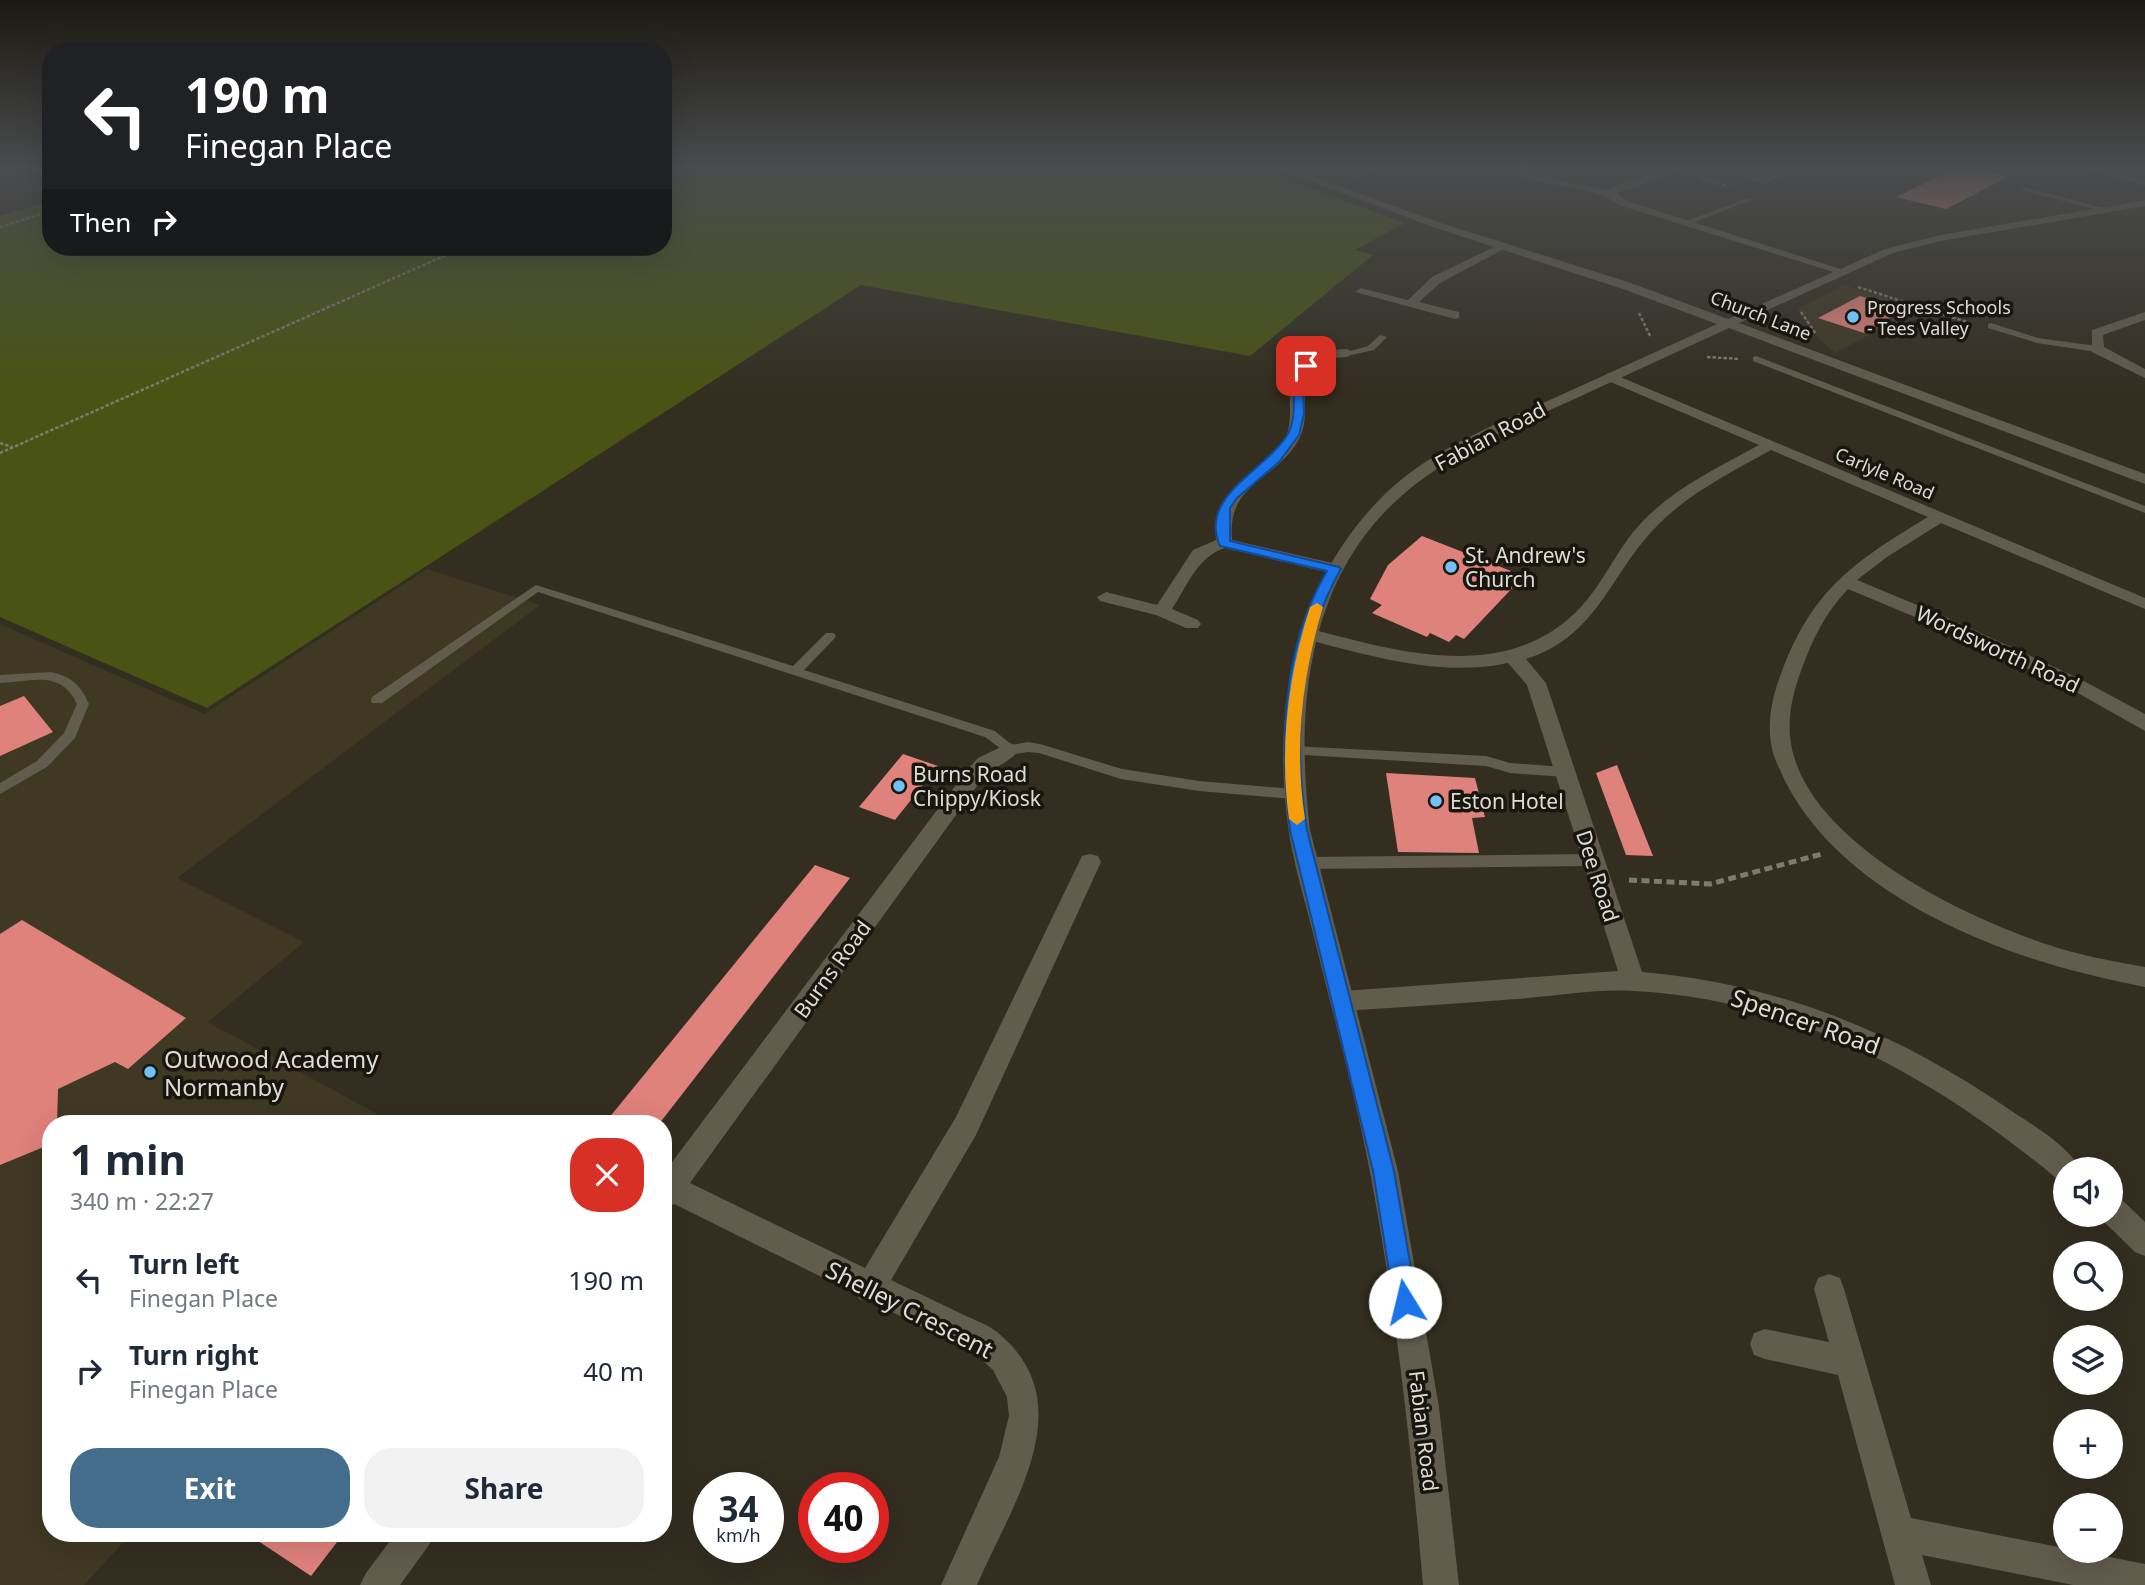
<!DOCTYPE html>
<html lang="en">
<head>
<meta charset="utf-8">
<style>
	:root { --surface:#fff; --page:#f2f2f3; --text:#1f2937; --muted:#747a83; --accent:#446d8c }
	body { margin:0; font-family:"Noto Sans",sans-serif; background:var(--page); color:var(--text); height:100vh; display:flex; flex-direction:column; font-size:26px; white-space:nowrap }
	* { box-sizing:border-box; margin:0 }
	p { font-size:23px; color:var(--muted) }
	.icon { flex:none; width:38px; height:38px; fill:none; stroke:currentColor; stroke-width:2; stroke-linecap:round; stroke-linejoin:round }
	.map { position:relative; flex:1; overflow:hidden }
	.details { position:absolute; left:42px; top:1115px; width:630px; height:427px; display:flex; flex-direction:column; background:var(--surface); border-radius:28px; box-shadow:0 7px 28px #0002 }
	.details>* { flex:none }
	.banner { position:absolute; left:42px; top:42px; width:630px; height:214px; border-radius:28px; box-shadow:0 7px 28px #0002; background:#202124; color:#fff; overflow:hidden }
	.buttons { position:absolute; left:2053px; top:1157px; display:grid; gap:14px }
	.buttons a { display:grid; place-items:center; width:70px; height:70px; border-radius:50%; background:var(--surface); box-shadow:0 7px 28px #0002; font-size:35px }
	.speed { position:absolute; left:693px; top:1472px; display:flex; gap:14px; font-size:35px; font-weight:700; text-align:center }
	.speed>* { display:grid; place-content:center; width:91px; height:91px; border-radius:50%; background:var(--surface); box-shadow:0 7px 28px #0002; line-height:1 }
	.speed small { font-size:18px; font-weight:400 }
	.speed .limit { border:10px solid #d22; background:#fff; color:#111 }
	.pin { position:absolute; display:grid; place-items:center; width:60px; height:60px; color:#fff; margin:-30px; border-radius:14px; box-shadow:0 4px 10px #0006 }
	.me { position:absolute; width:77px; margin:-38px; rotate:351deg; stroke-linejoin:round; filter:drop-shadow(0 0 5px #0008) }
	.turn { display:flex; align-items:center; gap:24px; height:147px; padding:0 28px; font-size:32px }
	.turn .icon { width:91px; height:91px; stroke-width:2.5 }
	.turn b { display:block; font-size:49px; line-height:60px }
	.then { display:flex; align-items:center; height:66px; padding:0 28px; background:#0003; gap:14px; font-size:26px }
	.round { display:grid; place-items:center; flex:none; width:74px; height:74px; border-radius:28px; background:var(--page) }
	.summary { display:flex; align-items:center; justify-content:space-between; height:119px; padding:0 28px }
	h1 { font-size:42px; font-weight:700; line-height:52px }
	.cta { display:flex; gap:14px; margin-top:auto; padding:14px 28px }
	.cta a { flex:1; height:80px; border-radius:28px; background:var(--accent); color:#fff; font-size:28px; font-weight:700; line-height:80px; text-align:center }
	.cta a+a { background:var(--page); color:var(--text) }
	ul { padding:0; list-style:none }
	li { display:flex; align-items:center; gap:21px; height:91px; padding:0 28px }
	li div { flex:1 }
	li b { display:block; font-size:26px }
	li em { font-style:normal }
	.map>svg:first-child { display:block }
	.built { fill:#3f3823 }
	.green { fill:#495414 }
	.building { fill:#df827b }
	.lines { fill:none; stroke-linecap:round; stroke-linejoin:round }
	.path-far1 { stroke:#7e7a6e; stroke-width:2.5; stroke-dasharray:3.5 2; stroke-linecap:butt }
	.path { stroke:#7e7a6e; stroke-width:5; stroke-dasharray:8 4.5; stroke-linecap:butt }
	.lane { fill:#615c4c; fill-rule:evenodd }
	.street { fill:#615c4c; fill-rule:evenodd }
	.secondary { fill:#615c4c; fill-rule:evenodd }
	.route { fill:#1a73e8; stroke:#114b97; stroke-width:2 }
	.slow { fill:#f59e0b }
	.poi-dot { fill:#72c1f5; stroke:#191610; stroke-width:2.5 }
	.labels { text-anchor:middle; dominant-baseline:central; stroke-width:7; stroke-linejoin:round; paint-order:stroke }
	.far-poi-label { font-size:18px; fill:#dfdcd3; stroke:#191610; text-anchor:start }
	.far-street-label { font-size:18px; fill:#dfdcd3; stroke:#191610 }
	.street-label { font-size:21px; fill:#dfdcd3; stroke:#191610 }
	.poi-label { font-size:21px; fill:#dfdcd3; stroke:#191610; text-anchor:start }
	.near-street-label { font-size:24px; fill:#dfdcd3; stroke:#191610 }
	.near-poi-label { font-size:24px; fill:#dfdcd3; stroke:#191610; text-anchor:start }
</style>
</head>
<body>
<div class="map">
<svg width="2145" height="1585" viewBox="0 0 2145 1585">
	<rect width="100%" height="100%" fill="#332e20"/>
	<g class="built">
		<path d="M1844 285 1919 308 1836 353 1822 342 1797 309Z"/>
		<path d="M427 569 540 605 177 878 304 942 208 1022 394 1123 51 1124V1533H132L84 1585H0V624L204 714Z"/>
	</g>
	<path class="green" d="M663 168H1255L1405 223 1355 250 1373 255 1250 356 861 285 207 708 0 617V216L51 201V247H663Z"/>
	<g class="building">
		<path d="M1956 168H1971L2008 177 1946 209 1896 197Z"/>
		<path d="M1860 296 1904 310 1864 333 1818 318Z"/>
		<path d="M1422 536 1511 571 1506 576 1519 581 1464 639 1456 635 1449 642 1430 633 1427 637 1372 613 1382 605 1370 599 1388 565Z"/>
		<path d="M24 696 53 732 0 756V706Z"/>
		<path d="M903 754 938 766 895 820 859 807Z"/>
		<path d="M1617 765 1653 856 1626 855 1596 773Z"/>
		<path d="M1386 773 1475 778 1485 817 1472 818 1479 853 1398 852Z"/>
		<path d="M815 865 850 878 659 1124H604Z"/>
		<path d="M22 920 186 1018 128 1069 115 1062 58 1089 57 1124H51V1144L0 1165V934Z"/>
		<path d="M246 1533H344L311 1576Z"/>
	</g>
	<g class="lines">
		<g class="path-far1">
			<path d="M27 168 51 174"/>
			<path d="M1721 168 1763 181 1802 168"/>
			<path d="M1357 176 1376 168"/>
			<path d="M1701 178 1729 187"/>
			<path d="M0 227 51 211"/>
			<path d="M1858 287 1973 324"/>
			<path d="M1801 312 1816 334"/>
			<path d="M1639 313 1650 336"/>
			<path d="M1707 357 1740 359"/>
			<path d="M0 443 12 447"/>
			<path d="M0 453 464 247"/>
		</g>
		<path class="path" d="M1629 880 1710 884 1822 854"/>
		<g class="lane">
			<path d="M2023 187 2107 209 2109 210 2105 212 2021 190Z"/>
			<path d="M1749 198 1754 199 1690 224 1683 222Z"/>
			<path d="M1991 323 2038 338 2097 346 2101 349 2097 352 2037 343 1988 328V324Z"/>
			<path d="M1380 335 1387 337 1374 350 1347 356 1343 353 1368 346Z"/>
			<path d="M1756 356 2145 506V513L1753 361V357Z"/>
			<path d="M536 585 793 666 826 633H834L836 636 834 639 804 670 995 731 1012 745 1028 742 1040 744 1122 769 1199 781 1293 789 1300 794 1293 799 1199 791 1121 779 1039 753 1028 752 1009 755 985 737 538 592 382 703H372L371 700 372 697Z"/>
			<path d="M50 672C71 676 80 684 89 704L75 738 47 767 0 794V783L37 761 64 733 77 704C61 669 31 682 0 683V675Z"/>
			<path d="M1292 746 1486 756 1510 763 1564 767 1571 772 1564 777 1510 773 1486 766 1287 754 1285 751 1287 748Z"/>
			<path d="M1593 854 1598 856 1600 860 1598 864 1593 866 1307 869 1302 867 1300 863 1302 859 1307 857Z"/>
		</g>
		<g class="street">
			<path d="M1507 168H1521L1559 181 1609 190 1613 186 1674 168H1689L1617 193 1627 201 1850 272 1840 274 1619 205C1591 182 1539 191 1507 168Z"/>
			<path d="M2085 168H2101L2145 180V186Z"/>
			<path d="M1502 243 1508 246 1506 248 1440 283 1419 302 1459 312V318L1455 319 1355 292 1361 288 1408 300 1432 277Z"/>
			<path d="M2145 312V320L2103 335 2104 347 2145 369V378L2092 352V330Z"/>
			<path d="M1286 339 1316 351 1347 349 1354 353 1347 357 1318 359C1294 390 1314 413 1298 441 1273 483 1227 482 1232 540L1341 565 1343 569 1341 573 1335 574 1225 548C1198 556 1187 586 1172 609L1198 620 1201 624 1198 628H1186L1156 615 1100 601 1097 597 1106 592 1157 605 1193 550 1216 540C1212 484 1254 480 1282 443 1296 424 1286 400 1292 379 1295 371 1301 363 1306 356L1281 346 1280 343Z"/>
			<path d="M1611 373 2145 598V609L1941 523 1887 557 1857 580 1946 617 2082 680 2145 714V731L2069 688 1934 625 1848 589C1825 613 1812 640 1801 671 1792 695 1787 719 1791 744 1808 842 1962 916 2046 944 2078 955 2112 961 2145 967V987C2089 976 2034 962 1982 940 1903 907 1823 857 1784 779 1779 767 1773 757 1771 744 1767 719 1773 694 1782 671 1813 589 1855 561 1928 517L1771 450C1730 473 1687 494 1655 528 1609 576 1597 637 1526 659L1546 683 1642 972C1782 984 1901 1034 2016 1114 2035 1126 2071 1149 2080 1169H2065V1182L2056 1178C1934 1077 1796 999 1634 991 1598 989 1563 995 1528 998 1466 1003 1405 1007 1343 1011L1334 1008 1331 1001 1334 994 1343 991 1618 971 1527 685 1508 663C1439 678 1368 655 1301 638L1298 634 1307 628C1396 651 1504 685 1578 610 1604 584 1617 547 1644 520 1676 487 1719 467 1759 445L1606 380V374Z"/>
			<path d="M1009 743 1016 745 1019 750C1012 761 993 767 982 779L690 1183 865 1268 956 1117 1082 856 1090 854 1098 856 1101 862 976 1135 891 1280C915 1292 940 1303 964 1315 975 1320 988 1325 997 1332 1085 1403 1011 1505 977 1585H941L999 1457 1009 1416 1007 1397 993 1370 973 1352 872 1302 859 1299 858 1295 674 1204 663 1210V1174L968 769 978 758Z"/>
			<path d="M2110 1195 2120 1198 2145 1222V1256L2135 1252 2100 1218 2099 1214H2110Z"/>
			<path d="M1829 1274 1840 1278 1844 1289 1911 1518 2145 1564V1585H2073L1922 1555 1931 1585H1895L1838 1375 1765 1359 1754 1355 1750 1344 1754 1333 1765 1329 1829 1342 1814 1289 1818 1278Z"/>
			<path d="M396 1533H434L429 1545 400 1585H360L366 1573Z"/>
		</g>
		<path class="secondary" d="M1276 168H1290L1441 223 1631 283 1728 319 1885 249 1941 235 2145 200V206L1941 241 1893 253 1739 323 2145 474V484L1729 328C1676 352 1623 377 1570 401 1510 428 1446 455 1396 501 1305 585 1296 714 1310 830L1398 1171 1439 1407 1459 1585H1423C1411 1447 1396 1309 1370 1172 1355 1093 1333 1015 1314 937 1305 900 1293 863 1288 826 1272 707 1295 584 1382 497 1428 451 1494 425 1552 399 1607 374 1662 349 1717 324L1623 289 1433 227Z"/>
	</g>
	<linearGradient id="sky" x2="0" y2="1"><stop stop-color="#1c1912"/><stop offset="0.43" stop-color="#4a4c4e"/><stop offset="1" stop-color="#4a4c4e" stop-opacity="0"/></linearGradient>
	<rect width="2145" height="390" fill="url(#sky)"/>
	<path class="route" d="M1302 363 1311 366 1303 381 1304 414 1299 435 1279 462 1237 498 1230 508V541L1339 567 1341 569C1296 646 1294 744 1307 830L1394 1171 1417 1302 1414 1310 1405 1314 1397 1310 1394 1302 1373 1171 1290 830C1279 745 1282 647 1327 571L1220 546C1198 497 1264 471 1286 437 1301 415 1287 389 1302 363Z"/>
	<path class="slow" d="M1317 603 1323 607C1302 676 1294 747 1305 819L1297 825 1289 819C1279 747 1288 676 1310 607Z"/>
	<g class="poi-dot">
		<circle cx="1853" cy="317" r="7"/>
		<circle cx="1451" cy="567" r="7"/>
		<circle cx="899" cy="786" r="7"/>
		<circle cx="1436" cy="801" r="7"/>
		<circle cx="150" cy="1072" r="7"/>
	</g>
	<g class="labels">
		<g class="far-poi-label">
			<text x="1867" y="307">Progress Schools<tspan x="1867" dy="21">- Tees Valley</tspan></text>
		</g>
		<g class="far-street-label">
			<text transform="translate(1761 315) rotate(21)">Church Lane</text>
			<text transform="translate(1885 473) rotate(23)">Carlyle Road</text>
		</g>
		<g class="street-label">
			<text transform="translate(1490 436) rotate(-28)">Fabian Road</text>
			<text transform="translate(1998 649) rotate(25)">Wordsworth Road</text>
			<text transform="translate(1598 876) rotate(72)">Dee Road</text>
			<text transform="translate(832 969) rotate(-54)">Burns Road</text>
			<text transform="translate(1424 1431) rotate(83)">Fabian Road</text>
		</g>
		<g class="poi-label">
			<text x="1465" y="555">St. Andrew's<tspan x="1465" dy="24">Church</tspan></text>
			<text x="913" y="774">Burns Road<tspan x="913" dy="24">Chippy/Kiosk</tspan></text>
			<text x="1450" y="801">Eston Hotel</text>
		</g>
		<g class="near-street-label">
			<text transform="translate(1806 1021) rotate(19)">Spencer Road</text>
			<text transform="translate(910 1309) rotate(27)">Shelley Crescent</text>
		</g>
		<g class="near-poi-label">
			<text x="164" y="1058">Outwood Academy<tspan x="164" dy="28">Normanby</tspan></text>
		</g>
	</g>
</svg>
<div class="buttons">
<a><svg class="icon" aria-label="sound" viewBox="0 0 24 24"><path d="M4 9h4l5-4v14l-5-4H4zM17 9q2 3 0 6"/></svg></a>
<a><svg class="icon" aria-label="search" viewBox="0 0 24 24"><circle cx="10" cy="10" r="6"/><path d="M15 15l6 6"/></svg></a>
<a><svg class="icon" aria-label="layers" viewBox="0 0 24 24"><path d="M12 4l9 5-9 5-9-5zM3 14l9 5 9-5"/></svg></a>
<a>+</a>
<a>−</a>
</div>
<div class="speed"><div>34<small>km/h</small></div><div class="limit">40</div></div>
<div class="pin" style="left:1306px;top:366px;background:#d93025"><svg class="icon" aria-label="arrive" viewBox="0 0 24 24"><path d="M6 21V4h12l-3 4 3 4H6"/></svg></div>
<svg class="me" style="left:1405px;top:1302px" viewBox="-20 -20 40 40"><circle r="19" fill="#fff"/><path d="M0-13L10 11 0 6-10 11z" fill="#1a73e8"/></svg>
<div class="banner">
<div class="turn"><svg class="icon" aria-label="left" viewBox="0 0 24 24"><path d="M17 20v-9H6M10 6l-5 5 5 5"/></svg><div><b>190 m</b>Finegan Place</div></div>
<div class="then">Then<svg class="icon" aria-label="right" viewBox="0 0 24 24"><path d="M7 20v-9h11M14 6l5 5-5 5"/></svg></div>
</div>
<section class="details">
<div class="summary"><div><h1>1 min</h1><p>340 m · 22:27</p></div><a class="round" style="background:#d93025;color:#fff"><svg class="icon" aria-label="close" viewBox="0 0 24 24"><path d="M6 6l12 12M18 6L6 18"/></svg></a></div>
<ul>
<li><svg class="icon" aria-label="left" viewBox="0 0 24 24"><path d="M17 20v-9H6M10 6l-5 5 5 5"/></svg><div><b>Turn left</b><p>Finegan Place</p></div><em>190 m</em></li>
<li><svg class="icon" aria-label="right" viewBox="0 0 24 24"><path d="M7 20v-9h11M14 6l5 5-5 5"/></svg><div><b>Turn right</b><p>Finegan Place</p></div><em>40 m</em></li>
</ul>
<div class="cta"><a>Exit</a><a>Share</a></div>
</section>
</div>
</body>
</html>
